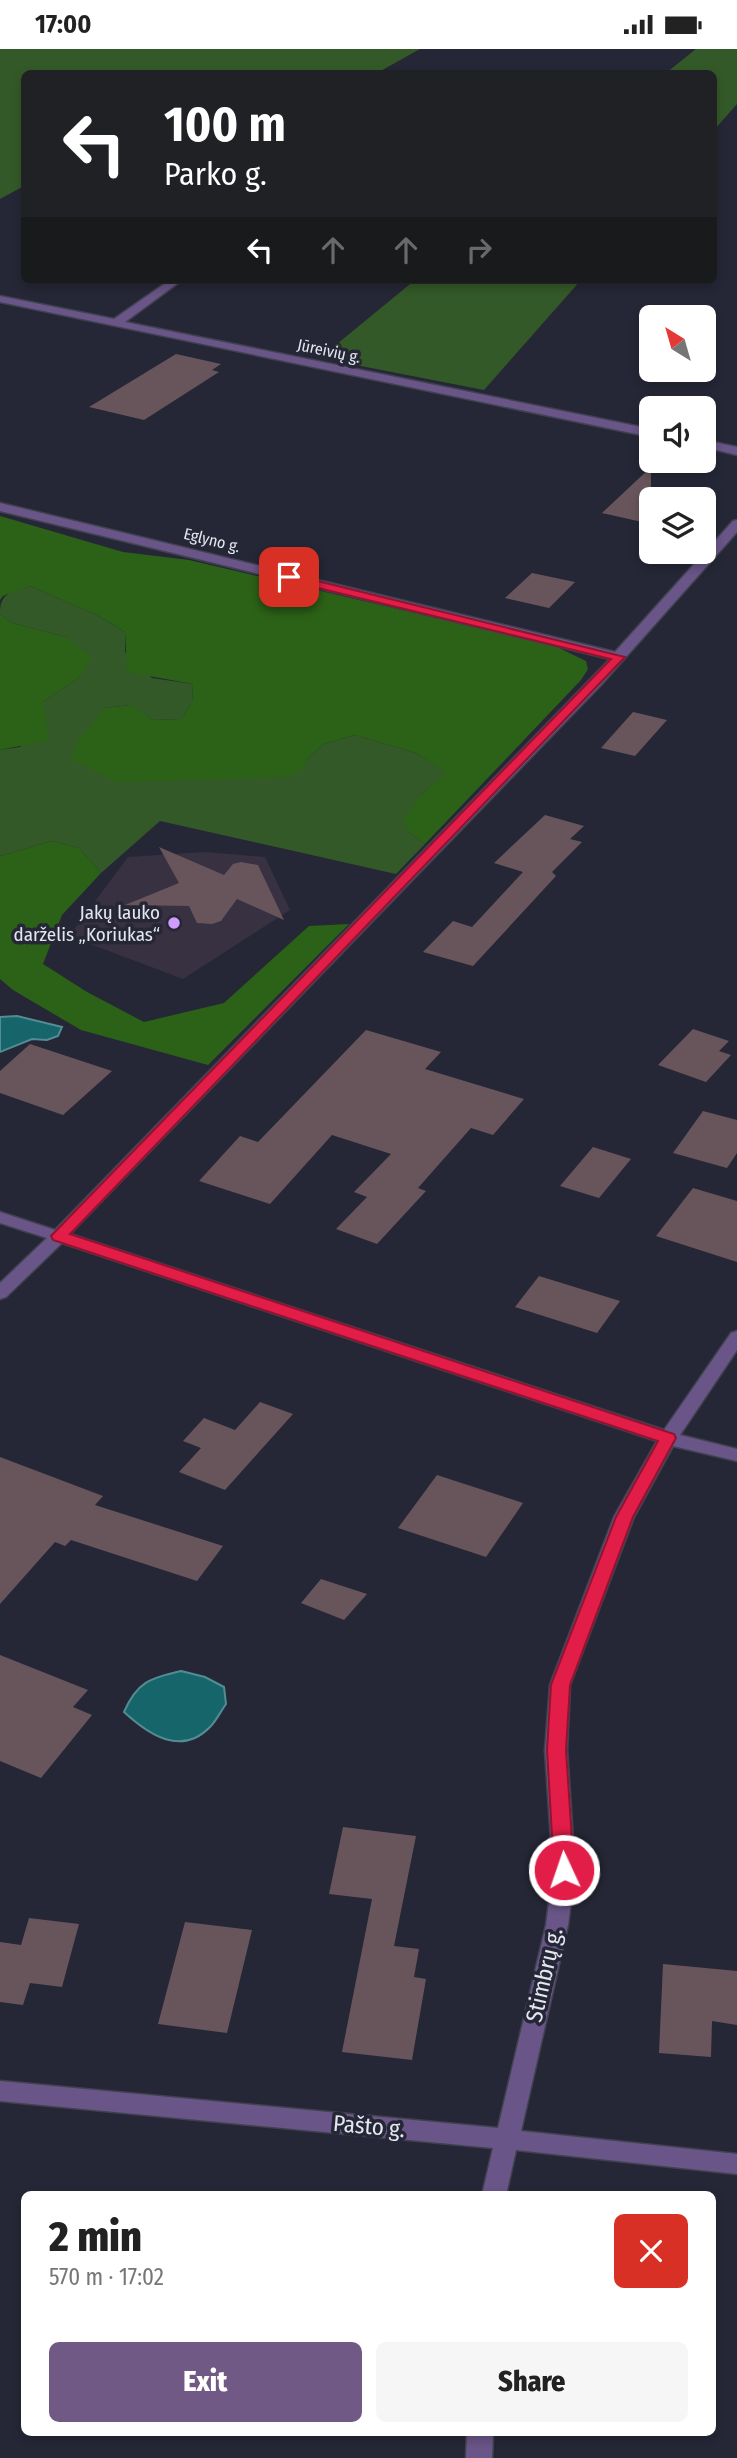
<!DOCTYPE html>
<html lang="en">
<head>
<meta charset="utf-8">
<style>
	:root { --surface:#fff; --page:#f6f6f6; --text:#222; --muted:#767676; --accent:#705985 }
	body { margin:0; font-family:"Fira Sans Condensed",sans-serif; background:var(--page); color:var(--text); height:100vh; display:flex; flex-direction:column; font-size:26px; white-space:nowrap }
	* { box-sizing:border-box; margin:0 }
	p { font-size:23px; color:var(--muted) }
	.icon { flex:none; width:38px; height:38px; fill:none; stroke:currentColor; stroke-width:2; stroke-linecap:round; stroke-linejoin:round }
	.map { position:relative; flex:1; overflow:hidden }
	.panel { position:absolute; left:21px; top:2142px; width:695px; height:245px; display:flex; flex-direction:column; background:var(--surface); border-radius:10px; box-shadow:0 4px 10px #0003 }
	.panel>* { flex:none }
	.top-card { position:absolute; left:21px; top:21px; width:696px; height:214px; border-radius:10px; box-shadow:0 4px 10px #0003; background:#202124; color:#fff; overflow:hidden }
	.needle { width:46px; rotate:323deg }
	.tools { position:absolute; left:639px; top:256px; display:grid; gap:14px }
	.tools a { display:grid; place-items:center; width:77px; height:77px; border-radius:10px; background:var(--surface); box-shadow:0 4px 10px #0003; font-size:35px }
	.pin { position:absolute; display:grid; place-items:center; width:60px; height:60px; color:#fff; margin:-30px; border-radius:14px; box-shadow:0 4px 10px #0006 }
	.me { position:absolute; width:77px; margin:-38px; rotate:357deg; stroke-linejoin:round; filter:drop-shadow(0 0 5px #0008) }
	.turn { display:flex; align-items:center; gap:24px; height:147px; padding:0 28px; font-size:32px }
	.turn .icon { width:91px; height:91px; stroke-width:2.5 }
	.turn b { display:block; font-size:49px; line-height:60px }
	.lanes { display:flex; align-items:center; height:66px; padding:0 28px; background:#0003; justify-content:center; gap:35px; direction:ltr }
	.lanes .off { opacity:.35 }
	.round { display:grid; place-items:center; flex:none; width:74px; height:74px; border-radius:10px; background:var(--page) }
	.head { display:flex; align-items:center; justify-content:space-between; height:119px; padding:0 28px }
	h1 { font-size:42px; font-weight:800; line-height:52px }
	.cta { display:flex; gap:14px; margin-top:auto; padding:14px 28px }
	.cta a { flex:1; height:80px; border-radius:10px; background:var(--accent); color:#fff; font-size:28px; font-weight:800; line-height:80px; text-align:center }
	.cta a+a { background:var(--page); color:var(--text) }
	.status { display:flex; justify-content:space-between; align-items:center; height:49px; padding:0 35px; background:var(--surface); direction:ltr }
	.status svg { height:19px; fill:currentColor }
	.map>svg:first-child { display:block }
	.education { fill:#373141 }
	.green { fill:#345928 }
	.forest { fill:#2c6217 }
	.water { fill:#15656a; stroke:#538c92; stroke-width:2 }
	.building { fill:#68555b }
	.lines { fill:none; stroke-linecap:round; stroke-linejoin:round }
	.minor-casing { stroke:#414250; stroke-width:3 }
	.minor { fill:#695587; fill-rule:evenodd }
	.route { fill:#e11d48; stroke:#92132f; stroke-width:2 }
	.poi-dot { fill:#d09dfe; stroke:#262736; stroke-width:2.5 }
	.labels { text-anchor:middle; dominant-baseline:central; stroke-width:7; stroke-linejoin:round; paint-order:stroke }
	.far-street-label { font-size:16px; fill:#e4e6f0; stroke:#262736 }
	.poi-label { font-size:19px; fill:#e4e6f0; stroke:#262736; text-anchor:end }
	.near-street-label { font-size:23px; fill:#e4e6f0; stroke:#262736 }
</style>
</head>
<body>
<div class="status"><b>17:00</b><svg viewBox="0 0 49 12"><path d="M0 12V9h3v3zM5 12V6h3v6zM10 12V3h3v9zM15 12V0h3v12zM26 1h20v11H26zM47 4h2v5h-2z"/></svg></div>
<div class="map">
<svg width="737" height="2409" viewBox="0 0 737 2409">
	<rect width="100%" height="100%" fill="#262736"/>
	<path class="education" d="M204 803 265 808 290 861 183 930 69 887 128 808Z"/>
	<g class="green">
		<path d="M0 0H420L377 24H24V137L0 150Z"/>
		<path d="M696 0H737V55L714 81V24H666Z"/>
		<path d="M415 231H581L484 341 320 309Z"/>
		<path d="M30 537 97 566 125 583V603L152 629 193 635 192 654 181 670 153 671 130 656 105 659 307 710 324 695 355 686 416 704 447 724 420 746 408 782 425 795 396 825 160 772 101 824 79 799 52 792 0 807V701L20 698 43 653 80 628 66 588 12 574 0 565C0 543 11 544 30 537Z"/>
	</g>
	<g class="forest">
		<path d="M0 467 123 503 189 511 555 597 586 612 588 620 581 631 425 795 408 782 403 772 420 746 446 724 416 704 355 686 324 695 307 710 305 718 290 728 117 733 71 710 79 690 105 659 131 656 153 671 181 670 192 654 193 635 127 623 125 583 97 566 30 537 3 547 0 551Z"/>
		<path d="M0 565 12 574 66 588 91 609 80 628 43 653 49 691 0 701Z"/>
		<path d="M52 792 79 799 101 824 62 866 43 915 87 943 144 973 224 954 309 877 349 875 208 1016 81 981 13 941 0 930V807Z"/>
	</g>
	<g class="water">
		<path d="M17 967 62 978 58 987 47 991 32 990 0 1003V968Z"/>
		<path d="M181 1622 205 1628 224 1638 226 1655C221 1662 216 1672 210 1678 181 1708 148 1685 124 1663 137 1633 150 1629 181 1622Z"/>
	</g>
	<g class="building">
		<path d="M176 305 221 315 212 321 219 323 144 371 89 358Z"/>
		<path d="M651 418V475L602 464Z"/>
		<path d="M532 524 575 533 549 559 505 549Z"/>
		<path d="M633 663 667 671 635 707 601 699Z"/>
		<path d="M545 766 584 777 570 790 582 793 552 823 556 827 473 917 423 903 453 872 472 878 523 823 494 814Z"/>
		<path d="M159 798 224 826 233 815 241 813 258 816 284 871 237 850 221 872 212 875 197 874 189 857 125 856 179 834Z"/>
		<path d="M693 980 729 992 719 1002 731 1006 706 1033 658 1016Z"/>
		<path d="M366 981 441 1003 425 1020 524 1050 493 1086 471 1079 418 1139 426 1142 377 1195 336 1180 367 1148 354 1143 391 1105 332 1086 270 1155 199 1132 240 1087 258 1093Z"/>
		<path d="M30 995 112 1022 63 1066 0 1044V1022Z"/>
		<path d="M703 1062 737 1071V1104L727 1119 673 1104Z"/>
		<path d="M593 1098 631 1110 599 1149 560 1137Z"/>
		<path d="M693 1139 737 1152V1213L656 1187Z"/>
		<path d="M539 1227 620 1252 597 1284 515 1258Z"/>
		<path d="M260 1353 293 1365 225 1441 179 1423 201 1399 183 1392 204 1369 235 1381Z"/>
		<path d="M0 1408 103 1447 95 1456 223 1497 197 1532 71 1491 65 1497 55 1493 0 1555Z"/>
		<path d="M437 1426 523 1454 486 1508 398 1479Z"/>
		<path d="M321 1530 367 1545 344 1571 301 1554Z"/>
		<path d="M0 1606 88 1641 73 1658 92 1666 41 1729 0 1712Z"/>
		<path d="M343 1778 416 1787 394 1897 419 1900 414 1928 426 1930 412 2011 342 2003 372 1850 329 1845Z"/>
		<path d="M29 1869 79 1875 62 1938 30 1934 23 1956 0 1953V1893L21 1896Z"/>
		<path d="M185 1873 252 1881 227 1984 158 1975Z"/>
		<path d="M663 1915 737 1922V1976L712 1972 711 2008 659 2004Z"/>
	</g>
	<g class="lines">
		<defs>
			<g id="minor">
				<path d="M170 231H182L125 273 651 380V388L0 253V247L114 270Z"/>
				<path d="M704 391 737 398V406L704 398Z"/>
				<path d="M0 454 615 603 733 472 737 471V483L601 636 70 1185 664 1381 731 1284 737 1282V1301L680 1386 737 1400V1412L673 1397 634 1468 570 1636 567 1701 575 1821 568 1876 521 2082 737 2105V2125L516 2101 506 2146H482L493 2099 0 2052V2032L498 2079 546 1876 553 1821 545 1701 550 1636 614 1468 657 1392 62 1194 6 1248 0 1250V1234L47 1189 0 1174V1163L55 1181 610 610 0 462Z"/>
				<path d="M467 2384H493L492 2409H466Z"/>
			</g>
		</defs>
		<use href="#minor" class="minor-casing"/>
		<use href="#minor" class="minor"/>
	</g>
	<path class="route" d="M289 525 625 608 70 1185 674 1385 676 1389 633 1468 570 1636 566 1701 574 1821 571 1826 564 1829 557 1826 554 1821 547 1701 551 1636 616 1468 658 1392 53 1191 51 1187 611 610 285 531V526Z"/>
	<circle class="poi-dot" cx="174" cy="874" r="7"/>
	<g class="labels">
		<g class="far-street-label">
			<text transform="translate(329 302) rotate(12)">Jūreivių g.</text>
			<text transform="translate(212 491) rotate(14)">Eglyno g.</text>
		</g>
		<g class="poi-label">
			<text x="160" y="863">Jakų lauko<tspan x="160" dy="22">darželis „Koriukas“</tspan></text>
		</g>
		<g class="near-street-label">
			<text transform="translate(544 1926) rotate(-77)">Stimbrų g.</text>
			<text transform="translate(369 2077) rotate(5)">Pašto g.</text>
		</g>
	</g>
</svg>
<div class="tools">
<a><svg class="needle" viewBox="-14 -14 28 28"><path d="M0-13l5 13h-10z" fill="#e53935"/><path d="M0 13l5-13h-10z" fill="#767676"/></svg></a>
<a><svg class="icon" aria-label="sound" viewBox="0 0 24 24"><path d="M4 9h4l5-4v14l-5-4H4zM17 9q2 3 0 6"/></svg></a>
<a><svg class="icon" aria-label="layers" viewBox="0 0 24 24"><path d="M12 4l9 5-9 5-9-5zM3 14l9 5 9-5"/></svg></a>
</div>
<div class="pin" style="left:289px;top:528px;background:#d93025"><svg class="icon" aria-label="arrive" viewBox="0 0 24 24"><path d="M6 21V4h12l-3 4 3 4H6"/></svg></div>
<svg class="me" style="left:564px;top:1821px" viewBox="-20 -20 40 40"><circle r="17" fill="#e11d48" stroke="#fff" stroke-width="3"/><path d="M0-11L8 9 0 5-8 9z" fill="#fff"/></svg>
<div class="top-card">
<div class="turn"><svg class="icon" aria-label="left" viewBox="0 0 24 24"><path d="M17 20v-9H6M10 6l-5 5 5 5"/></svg><div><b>100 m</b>Parko g.</div></div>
<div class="lanes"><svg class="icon" aria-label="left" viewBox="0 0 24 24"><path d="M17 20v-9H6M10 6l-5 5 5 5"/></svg><svg class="icon off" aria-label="ahead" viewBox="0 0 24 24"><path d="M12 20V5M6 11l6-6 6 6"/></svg><svg class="icon off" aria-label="ahead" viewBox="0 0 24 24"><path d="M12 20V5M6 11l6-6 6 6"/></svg><svg class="icon off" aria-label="right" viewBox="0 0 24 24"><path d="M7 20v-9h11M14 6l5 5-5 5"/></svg></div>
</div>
<section class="panel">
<div class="head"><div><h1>2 min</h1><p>570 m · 17:02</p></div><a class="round" style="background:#d93025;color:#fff"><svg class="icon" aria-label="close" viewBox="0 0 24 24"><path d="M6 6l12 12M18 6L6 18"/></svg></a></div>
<div class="cta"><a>Exit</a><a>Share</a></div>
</section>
</div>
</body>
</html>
